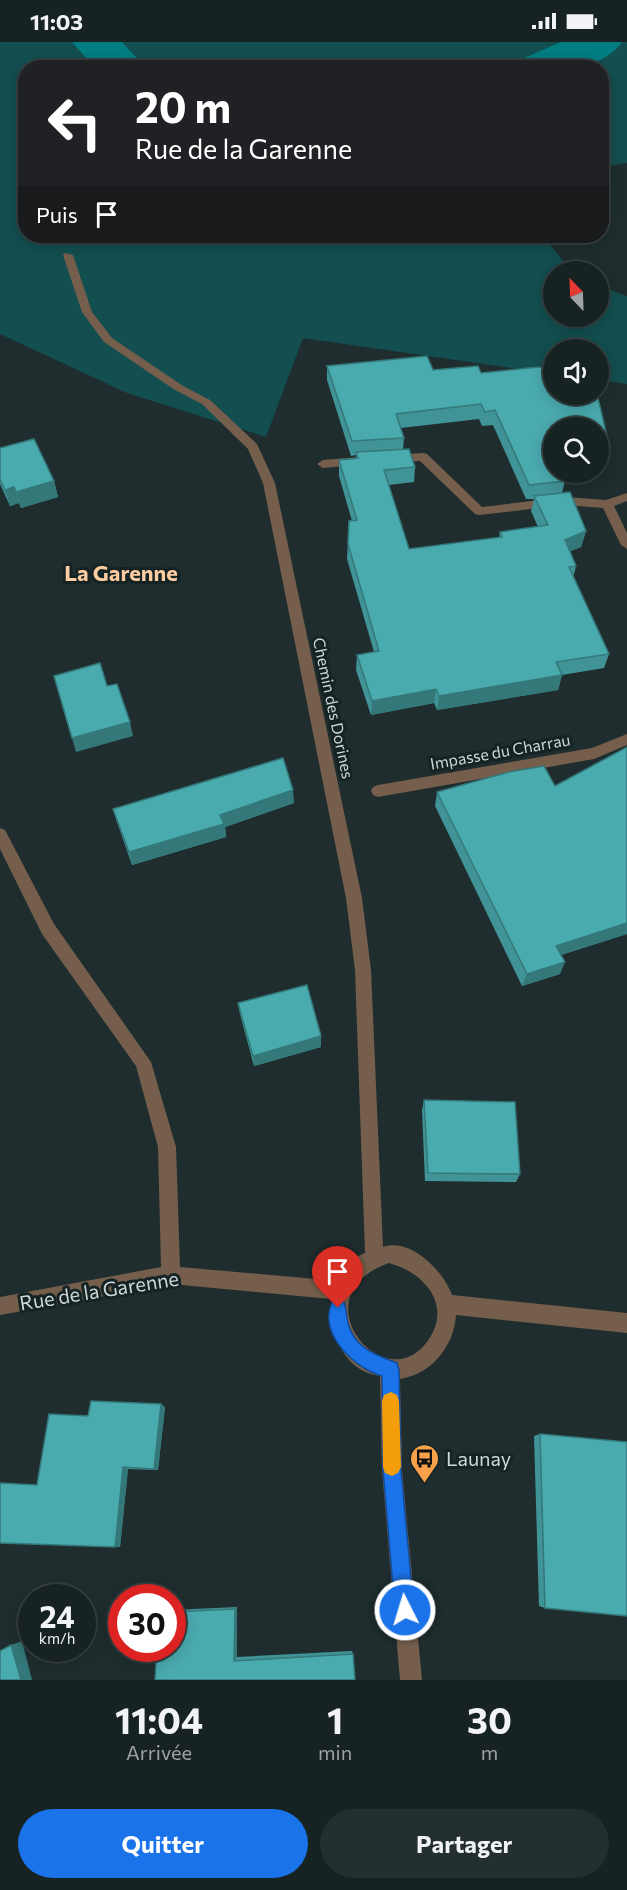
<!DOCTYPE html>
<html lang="fr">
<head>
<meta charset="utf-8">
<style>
	:root { --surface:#172222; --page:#242f2f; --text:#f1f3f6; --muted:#9ea4a5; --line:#363f40; --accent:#1a73e8 }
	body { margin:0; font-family:Commissioner,sans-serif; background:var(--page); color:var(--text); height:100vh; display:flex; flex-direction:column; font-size:22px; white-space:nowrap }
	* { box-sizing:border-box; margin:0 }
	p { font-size:20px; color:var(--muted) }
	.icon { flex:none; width:33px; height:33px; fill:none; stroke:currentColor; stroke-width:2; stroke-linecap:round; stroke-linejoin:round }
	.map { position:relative; height:1638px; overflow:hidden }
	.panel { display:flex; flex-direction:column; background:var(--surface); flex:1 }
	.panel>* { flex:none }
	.hud { position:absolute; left:18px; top:18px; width:591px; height:183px; border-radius:24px; box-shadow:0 3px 15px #0003,0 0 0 2px var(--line); background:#202124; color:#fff; overflow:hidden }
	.needle { width:39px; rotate:337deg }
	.fabs { position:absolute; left:543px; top:219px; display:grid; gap:12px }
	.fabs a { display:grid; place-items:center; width:66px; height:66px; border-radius:50%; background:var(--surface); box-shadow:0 3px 15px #0003,0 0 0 2px var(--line); font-size:30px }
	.speed { position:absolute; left:18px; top:1542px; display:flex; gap:12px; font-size:30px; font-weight:700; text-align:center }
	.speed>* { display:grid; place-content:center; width:78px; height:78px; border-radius:50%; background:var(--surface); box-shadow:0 3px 15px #0003,0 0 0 2px var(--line); line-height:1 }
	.speed small { font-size:15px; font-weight:400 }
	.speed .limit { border:9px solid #d22; background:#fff; color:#111 }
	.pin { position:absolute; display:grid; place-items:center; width:51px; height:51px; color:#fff; margin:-62px -26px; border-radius:50% 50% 50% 0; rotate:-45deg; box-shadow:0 0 6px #0007 }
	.pin .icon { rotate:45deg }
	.me { position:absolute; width:66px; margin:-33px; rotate:355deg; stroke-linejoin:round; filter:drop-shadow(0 0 4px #0008) }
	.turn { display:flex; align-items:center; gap:21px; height:126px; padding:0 18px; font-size:27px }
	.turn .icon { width:78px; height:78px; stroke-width:2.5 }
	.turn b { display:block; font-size:42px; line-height:51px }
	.then { display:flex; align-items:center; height:57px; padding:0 18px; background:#0003; gap:12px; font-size:22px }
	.eta { display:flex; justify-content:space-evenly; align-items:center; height:102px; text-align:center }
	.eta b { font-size:36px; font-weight:700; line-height:42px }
	.cta { display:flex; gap:12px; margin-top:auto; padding:12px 18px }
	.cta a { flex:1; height:69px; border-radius:36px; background:var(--accent); color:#fff; font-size:24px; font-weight:700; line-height:69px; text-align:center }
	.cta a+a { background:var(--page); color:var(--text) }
	.status { display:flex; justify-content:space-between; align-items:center; height:42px; padding:0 30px; background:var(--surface); direction:ltr }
	.status svg { height:16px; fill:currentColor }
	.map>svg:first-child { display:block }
	.green { fill:#134e50 }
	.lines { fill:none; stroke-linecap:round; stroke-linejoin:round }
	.river { fill:#027d81; fill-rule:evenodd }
	.minor { fill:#755f4c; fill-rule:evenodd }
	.wall { fill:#409396; fill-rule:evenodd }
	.shaded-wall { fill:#34787a }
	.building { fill:#4aabaf; stroke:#34787a; stroke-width:1.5 }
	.route { fill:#1a73e8; stroke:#114b97; stroke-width:1.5 }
	.slow { fill:#f59e0b }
	.labels { text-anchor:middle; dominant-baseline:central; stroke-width:6; stroke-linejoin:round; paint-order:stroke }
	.street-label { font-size:16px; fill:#cfd8d8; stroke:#152324 }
	.near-street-label { font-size:20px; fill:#cfd8d8; stroke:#152324 }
	.near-poi-label { font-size:20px; fill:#cfd8d8; stroke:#152324; text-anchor:start }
	.district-label { font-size:22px; font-weight:bold; fill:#fecca1; stroke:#152324 }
</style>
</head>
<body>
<div class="status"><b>11:03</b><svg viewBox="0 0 49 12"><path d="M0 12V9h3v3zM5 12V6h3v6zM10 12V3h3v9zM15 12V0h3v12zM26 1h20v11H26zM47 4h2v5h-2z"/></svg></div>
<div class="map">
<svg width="627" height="1638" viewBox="0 0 627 1638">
	<rect width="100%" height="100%" fill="#1f2d2e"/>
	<path class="green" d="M0 0H627V121L602 125V26H26V194H543L571 229 554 230V274H598L599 244 627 254V342L599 338 598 308H554L553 332 303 296 266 395 127 351 0 292Z"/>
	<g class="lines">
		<g class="river">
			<path d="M72 0H122L146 26H95Z"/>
			<path d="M561 0H622C599 32 552 26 518 26L524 16Z"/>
		</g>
		<g class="minor">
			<path d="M65 211 73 213 92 270 112 296 183 344 210 358 257 402 275 441 362 856 371 928 383 1205C411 1195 444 1230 452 1253L627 1271V1291L456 1273C454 1304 432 1332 400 1337L402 1428 422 1638H400L382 1428 380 1334C343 1329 329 1290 331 1257L171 1242 0 1273V1255L161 1225 158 1105 136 1024 42 892 0 807V786L5 788 54 882 151 1020 176 1105 180 1225 338 1239C343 1227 352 1216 365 1211L355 928 346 856 263 441 248 407 202 362 175 348 104 300 82 270 63 213ZM389 1221C420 1229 450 1258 432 1292 391 1367 293 1255 389 1221Z"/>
			<path d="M423 411 427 412 482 465 565 455 606 458 627 451V459L614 464 627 491V507L621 503 603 466 565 463 479 473 475 472 420 419 392 421 386 417 392 413Z"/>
			<path d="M359 415 363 416V422L323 426 317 422 323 418Z"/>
			<path d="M627 692V703L594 717 378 755 373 753 371 749 373 745 378 743 592 706Z"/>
		</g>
	</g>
	<g class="wall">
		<path d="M427 314 433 328 478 324 481 331 538 325 554 327V352H597L607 394 603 408H598V386H554V430H562L565 439 562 451 570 450 586 489 581 505 570 509 576 524 573 536 609 612 604 626 562 633 558 648 437 668 434 661 371 673 356 628 357 613 374 610 347 517 349 479H352L339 434V418L356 416V413L351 414 327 338V324ZM479 377 482 384 493 383 526 457H534L531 469 538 485 500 490 499 496 409 507 389 443 414 440 415 425 409 407H403L404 396 401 386Z"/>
		<path d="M0 406 54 439 58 455 21 466 19 461 10 464 0 442Z"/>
		<path d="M555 744 627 892 561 913 560 932 522 944 435 764 437 750Z"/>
		<path d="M294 761 225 785 226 795 132 823 117 780 113 767Z"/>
		<path d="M238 961 321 1005 254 1024 240 972Z"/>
		<path d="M424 1058 520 1132 516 1140 425 1139 422 1068Z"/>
		<path d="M165 1365 158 1428 128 1427 120 1505 37 1443 88 1374Z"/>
		<path d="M540 1392 545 1566 539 1564 534 1394Z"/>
		<path d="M237 1565V1615L352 1609 353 1612 155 1638 172 1606V1568Z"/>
	</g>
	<g class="shaded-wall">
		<path d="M54 439 58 455 21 466 16 450Z"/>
		<path d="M14 445 19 461 10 464 5 448Z"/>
		<path d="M586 489 581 505 561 513 565 498Z"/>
		<path d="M562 633 558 648 437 668 439 654Z"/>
		<path d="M436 647 434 661 371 673 372 659Z"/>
		<path d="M130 680 133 694 76 710 72 696Z"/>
		<path d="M293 748 294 761 225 785 226 795 132 823 129 810 220 773Z"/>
		<path d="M627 881V892L551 916 556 904Z"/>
		<path d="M565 920 560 932 522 944 527 932Z"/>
		<path d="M321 994V1005L254 1024 253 1014Z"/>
		<path d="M161 1362 165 1365 158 1428 154 1427Z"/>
		<path d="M123 1425 128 1427 120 1505H115Z"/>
		<path d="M237 1565V1615L234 1619 235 1567Z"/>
		<path d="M22 1599 32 1638H21L11 1603Z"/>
	</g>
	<g class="building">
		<path d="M427 314 433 328 478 324 481 331 538 325 554 327V352H597L607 394H598V386H554V393H547L554 409V430H562L565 439 529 443 495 368 485 370 481 362 396 372 404 396 352 399 327 324Z"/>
		<path d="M34 397 54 439 16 450 14 445 5 448 0 437V406Z"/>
		<path d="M409 407 415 425 384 428 409 507 502 495 500 490 548 483 534 454 570 450 586 489 565 498 576 524 569 525 609 612 556 620 562 633 439 654 436 647 372 659 357 613 379 609 348 502 349 479 357 478 339 418 358 416 356 410Z"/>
		<path d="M100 621 107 644 117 642 130 680 72 696 54 634Z"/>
		<path d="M627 705V881L556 904 565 920 527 932 437 750 509 730 544 724 555 744Z"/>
		<path d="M283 716 293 748 220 773 224 782 129 810 113 767Z"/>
		<path d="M307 943 321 994 253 1014 238 961Z"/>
		<path d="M424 1058 515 1060 520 1132 428 1131Z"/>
		<path d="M91 1359 161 1362 154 1427 123 1425 115 1505 0 1501V1441L37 1443 49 1372 88 1374Z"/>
		<path d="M540 1392 627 1400V1574L545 1566Z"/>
		<path d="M235 1567 234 1619 353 1612 355 1638H155L157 1606H172V1570Z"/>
		<path d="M11 1603 21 1638H0V1609Z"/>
	</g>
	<path class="route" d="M338 1257 344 1260C347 1268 346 1276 349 1284 356 1307 377 1313 397 1321L399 1328 401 1428 414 1568 411 1575 405 1578 398 1575 395 1568 383 1428 382 1334C354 1326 318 1292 332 1260Z"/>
	<path class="slow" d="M391 1350 397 1353 399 1359 401 1425 398 1431 392 1434 385 1431 383 1425 382 1359 384 1353Z"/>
	<defs>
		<symbol id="bus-pin" viewBox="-11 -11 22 30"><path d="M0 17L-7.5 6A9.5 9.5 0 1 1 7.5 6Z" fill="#f8a14a" stroke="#152324"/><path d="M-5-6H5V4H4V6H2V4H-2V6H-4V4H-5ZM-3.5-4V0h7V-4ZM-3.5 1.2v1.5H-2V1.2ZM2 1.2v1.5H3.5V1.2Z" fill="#111"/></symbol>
	</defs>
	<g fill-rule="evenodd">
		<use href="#bus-pin" x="408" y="1400" width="33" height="45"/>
	</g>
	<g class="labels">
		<g class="street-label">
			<text transform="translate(334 666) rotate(78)">Chemin des Dorines</text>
			<text transform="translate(500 709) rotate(-10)">Impasse du Charrau</text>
		</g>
		<g class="near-street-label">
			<text transform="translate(99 1248) rotate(-9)">Rue de la Garenne</text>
		</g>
		<g class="near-poi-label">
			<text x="446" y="1416">Launay</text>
		</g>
		<g class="district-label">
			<text x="121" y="530">La Garenne</text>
		</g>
	</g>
</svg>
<div class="fabs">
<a><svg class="needle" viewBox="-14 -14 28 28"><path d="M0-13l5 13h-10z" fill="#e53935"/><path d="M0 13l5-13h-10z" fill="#9ea4a5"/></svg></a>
<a><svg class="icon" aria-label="sound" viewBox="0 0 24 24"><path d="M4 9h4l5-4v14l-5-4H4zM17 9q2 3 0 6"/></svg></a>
<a><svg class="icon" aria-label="search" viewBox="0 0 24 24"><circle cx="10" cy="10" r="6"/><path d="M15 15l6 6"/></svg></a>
</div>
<div class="speed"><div>24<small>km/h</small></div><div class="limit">30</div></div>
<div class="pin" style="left:338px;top:1266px;background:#d93025"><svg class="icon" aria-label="arrive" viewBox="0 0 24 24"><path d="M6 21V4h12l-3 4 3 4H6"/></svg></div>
<svg class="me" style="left:405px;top:1568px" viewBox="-20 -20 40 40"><circle r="17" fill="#1a73e8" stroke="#fff" stroke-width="3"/><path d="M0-11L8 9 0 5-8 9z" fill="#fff"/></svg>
<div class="hud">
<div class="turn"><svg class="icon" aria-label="left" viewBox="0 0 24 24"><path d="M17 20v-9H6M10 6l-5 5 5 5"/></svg><div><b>20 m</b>Rue de la Garenne</div></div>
<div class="then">Puis<svg class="icon" aria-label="arrive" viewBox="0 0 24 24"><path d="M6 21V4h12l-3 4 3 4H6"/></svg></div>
</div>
</div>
<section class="panel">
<div class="eta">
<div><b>11:04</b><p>Arrivée</p></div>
<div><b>1</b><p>min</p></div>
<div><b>30</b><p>m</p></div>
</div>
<div class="cta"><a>Quitter</a><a>Partager</a></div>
</section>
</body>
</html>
